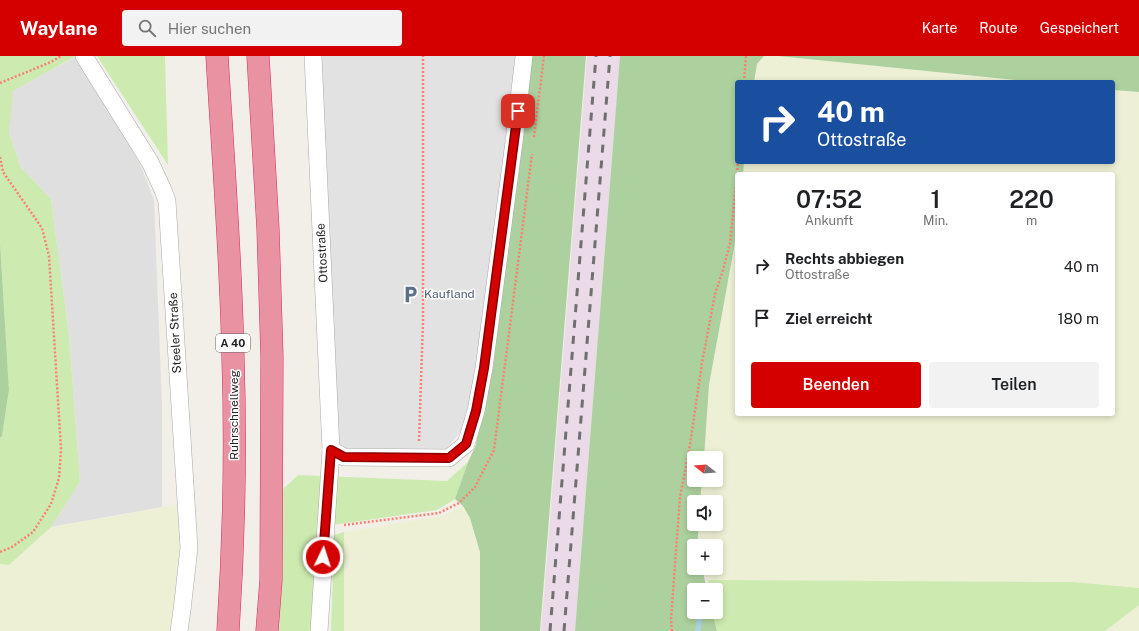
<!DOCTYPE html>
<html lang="de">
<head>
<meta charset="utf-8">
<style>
	:root { --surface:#fff; --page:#f2f2f2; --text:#202124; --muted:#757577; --accent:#d40000 }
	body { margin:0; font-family:"Public Sans",sans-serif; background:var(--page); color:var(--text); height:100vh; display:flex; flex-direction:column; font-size:15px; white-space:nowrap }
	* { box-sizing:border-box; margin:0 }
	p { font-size:13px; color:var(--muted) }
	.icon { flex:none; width:22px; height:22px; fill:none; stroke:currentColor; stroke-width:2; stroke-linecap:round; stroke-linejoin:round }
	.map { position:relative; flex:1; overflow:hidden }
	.drawer { position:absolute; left:735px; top:116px; width:380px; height:244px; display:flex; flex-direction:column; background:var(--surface); border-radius:4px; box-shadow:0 2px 6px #0003 }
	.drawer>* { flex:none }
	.banner { position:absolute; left:735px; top:24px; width:380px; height:84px; border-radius:4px; box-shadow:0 2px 6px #0003; background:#1a4fa0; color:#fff; overflow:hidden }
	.needle { width:26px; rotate:287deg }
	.controls { position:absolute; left:687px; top:395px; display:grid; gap:8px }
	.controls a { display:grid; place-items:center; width:36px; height:36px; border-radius:4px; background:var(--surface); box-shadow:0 2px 6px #0003; font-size:20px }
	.pin { position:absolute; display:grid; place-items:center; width:34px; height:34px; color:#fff; margin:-17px; border-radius:8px; box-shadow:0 2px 6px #0006 }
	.me { position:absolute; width:44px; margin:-22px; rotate:4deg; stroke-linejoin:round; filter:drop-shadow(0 0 3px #0008) }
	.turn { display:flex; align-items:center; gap:14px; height:84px; padding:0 16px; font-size:18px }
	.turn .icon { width:52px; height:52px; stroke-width:2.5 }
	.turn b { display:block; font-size:28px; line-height:34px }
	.eta { display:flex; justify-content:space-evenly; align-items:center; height:68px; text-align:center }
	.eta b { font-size:24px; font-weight:600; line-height:28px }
	.button { display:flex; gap:8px; margin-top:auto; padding:8px 16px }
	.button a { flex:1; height:46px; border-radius:4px; background:var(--accent); color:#fff; font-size:16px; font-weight:600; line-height:46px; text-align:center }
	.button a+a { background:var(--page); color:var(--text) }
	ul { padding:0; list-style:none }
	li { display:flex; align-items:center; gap:12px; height:52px; padding:0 16px }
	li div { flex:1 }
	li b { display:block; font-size:15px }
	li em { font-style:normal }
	header { display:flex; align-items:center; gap:24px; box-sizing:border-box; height:56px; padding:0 20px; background:var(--accent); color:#fff }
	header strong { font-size:19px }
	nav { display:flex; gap:22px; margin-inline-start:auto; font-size:14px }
	.search { width:280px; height:36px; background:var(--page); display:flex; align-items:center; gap:10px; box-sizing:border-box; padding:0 14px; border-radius:4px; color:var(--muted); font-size:15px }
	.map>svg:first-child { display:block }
	.residential { fill:#e0dfdf }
	.industrial { fill:#ebdbe8 }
	.farmland { fill:#eef0d5 }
	.grass { fill:#cdebb0 }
	.forest { fill:#add19e }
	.parking { fill:#e2e2e2 }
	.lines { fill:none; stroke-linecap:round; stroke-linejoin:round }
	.stream { stroke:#aad3df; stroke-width:5.5 }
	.minor-casing { stroke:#a9a9a9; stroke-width:18 }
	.motorway-casing { stroke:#dc2a67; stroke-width:23 }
	.path { stroke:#fa8072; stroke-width:2.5; stroke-dasharray:2 2; stroke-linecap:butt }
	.minor { stroke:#fff; stroke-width:17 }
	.motorway { stroke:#e892a2; stroke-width:22 }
	.rail { stroke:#707070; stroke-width:3; stroke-dasharray:8 8; stroke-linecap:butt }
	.route-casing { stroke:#8a0000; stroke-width:10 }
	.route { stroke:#d40000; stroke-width:7 }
	.labels { text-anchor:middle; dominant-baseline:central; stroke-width:3; stroke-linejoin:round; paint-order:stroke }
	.shield { fill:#fff; stroke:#646464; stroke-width:1 }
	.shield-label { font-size:11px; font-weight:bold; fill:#222 }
	.street-label { font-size:12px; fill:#222; stroke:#fff }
	.service-label { font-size:12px; fill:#4e5e75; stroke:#fff; text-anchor:start }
</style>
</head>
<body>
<header>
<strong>Waylane</strong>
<div class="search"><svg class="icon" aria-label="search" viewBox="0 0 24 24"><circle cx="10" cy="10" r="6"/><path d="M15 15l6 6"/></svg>Hier suchen</div>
<nav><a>Karte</a><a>Route</a><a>Gespeichert</a></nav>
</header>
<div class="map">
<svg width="1139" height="575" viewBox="0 0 1139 575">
	<rect width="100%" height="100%" fill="#f2efe9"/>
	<path class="residential" d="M77 0 141 110 154 144 162 350V451L51 471 80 426 69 279 51 143 20 110 9 76 12 35Z"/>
	<path class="industrial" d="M587 0H620L575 575H541Z"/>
	<g class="farmland">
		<path d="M764 0H778L1036 26H754L757 8Z"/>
		<path d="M1113 34 1139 36V532L1073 526 708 524 704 512H716V490H697L699 468H716V446H700L702 424H716V402H704L709 329 734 192 737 166V358H1113V118H743L744 106H1113Z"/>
		<path d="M177 449 188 492 178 575H0V508L9 509 51 471Z"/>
		<path d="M463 450 470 462 480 496V575H344V476L446 459Z"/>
		<path d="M1139 549V575H1105Z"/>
	</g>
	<g class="grass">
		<path d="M0 0H76L13 35 9 76 20 110 51 143 69 279 80 426 51 471 9 509 0 508V382L2 380 9 334 0 186Z"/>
		<path d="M97 0H165L168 109Z"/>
		<path d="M468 406 455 443 437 454 318 471 312 575H279L283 433 298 419 447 425Z"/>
		<path d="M344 476V575H331L334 479Z"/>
		<path d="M708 524 1073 526 1139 532V549L1105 575H717L712 556H716V534H708Z"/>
	</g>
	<g class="forest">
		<path d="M529 0H586L540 575H480V496L470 462 463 450 455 443 468 406 476 389 513 130Z"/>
		<path d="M620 0H764L757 8 754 26H737V106H744L743 118H737V166L734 192 709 329 704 402H694V424H702L700 446H694V468H699L697 490H694V512H702L707 534H694V556H712L717 575H575Z"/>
		<path d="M778 0H1139V36L1113 34V26H1036Z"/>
		<path d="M0 186 9 334 2 380 0 382Z"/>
	</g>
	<path class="parking" d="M321 0H522L475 350 463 373 446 393 344 392 338 386Z"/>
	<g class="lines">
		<path class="stream" d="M698 575 700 556"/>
		<defs>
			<g id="minor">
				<path d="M84 0 150 106 163 134 167 145 189 492 182 554 179 575"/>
				<path d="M313 0 331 394 319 575"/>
				<path d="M331 394 344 401 449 402 466 388 476 355 484 312 514 86 524 0"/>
			</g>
			<g id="motorway">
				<path d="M217 0C223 101 231 202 233 302 236 393 234 484 228 575"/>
				<path d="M258 0 268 173 272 301 271 524 267 575"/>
			</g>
		</defs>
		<use href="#minor" class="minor-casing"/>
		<use href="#motorway" class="motorway-casing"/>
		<g class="path">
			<path d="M744 26 746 0"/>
			<path d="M0 27 51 6 61 0"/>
			<path d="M534 81 544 0"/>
			<path d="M0 101 3 116 42 172 49 200 61 393 59 422 51 448 33 476 12 491 0 496"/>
			<path d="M737 118 738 106"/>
			<path d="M419 385 423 266V0"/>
			<path d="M344 469 439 457 459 447 475 431 494 394 532 98"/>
			<path d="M672 575 671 563 680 441 689 395 702 307 715 238 723 214 730 187 737 120"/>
		</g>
		<use href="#minor" class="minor"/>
		<use href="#motorway" class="motorway"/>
		<g class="rail">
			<path d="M550 575 596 0"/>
			<path d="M564 575 610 0"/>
		</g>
	</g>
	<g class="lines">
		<defs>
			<path id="route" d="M323 501 331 394 344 401 449 402 466 388 476 355 484 312 518 55"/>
		</defs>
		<use href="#route" class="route-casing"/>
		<use href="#route" class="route"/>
	</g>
	<defs>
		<symbol id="parking-bare" viewBox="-9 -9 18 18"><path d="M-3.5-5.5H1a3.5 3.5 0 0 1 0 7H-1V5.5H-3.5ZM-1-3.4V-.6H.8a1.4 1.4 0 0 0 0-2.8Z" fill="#5c6f8a" stroke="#fff" stroke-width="2.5" paint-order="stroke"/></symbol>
	</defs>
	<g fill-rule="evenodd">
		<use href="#parking-bare" x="398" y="226" width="25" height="25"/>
	</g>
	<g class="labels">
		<rect class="shield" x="216" y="278" width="34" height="18" rx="3"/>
		<g class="shield-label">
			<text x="233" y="287">A 40</text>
		</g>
		<g class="street-label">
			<text transform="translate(322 197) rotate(-93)">Ottostraße</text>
			<text transform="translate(175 277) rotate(-93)">Steeler Straße</text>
			<text transform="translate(234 359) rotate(-90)">Ruhrschnellweg</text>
		</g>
		<g class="service-label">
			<text x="424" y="238">Kaufland</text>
		</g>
	</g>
</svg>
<div class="controls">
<a><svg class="needle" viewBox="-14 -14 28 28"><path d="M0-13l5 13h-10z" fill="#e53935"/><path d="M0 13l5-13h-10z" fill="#757577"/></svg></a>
<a><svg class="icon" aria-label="sound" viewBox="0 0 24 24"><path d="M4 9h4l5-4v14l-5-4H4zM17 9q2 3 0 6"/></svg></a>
<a>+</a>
<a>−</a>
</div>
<div class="pin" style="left:518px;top:55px;background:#d93025"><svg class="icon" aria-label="arrive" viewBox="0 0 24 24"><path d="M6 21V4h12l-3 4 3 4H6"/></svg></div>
<svg class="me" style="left:323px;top:501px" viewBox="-20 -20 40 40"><circle r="17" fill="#d40000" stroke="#fff" stroke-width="3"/><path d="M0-11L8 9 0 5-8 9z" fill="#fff"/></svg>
<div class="banner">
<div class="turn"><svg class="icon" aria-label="right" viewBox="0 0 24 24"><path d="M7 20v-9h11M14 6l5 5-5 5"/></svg><div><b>40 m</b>Ottostraße</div></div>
</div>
<section class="drawer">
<div class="eta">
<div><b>07:52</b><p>Ankunft</p></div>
<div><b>1</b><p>Min.</p></div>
<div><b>220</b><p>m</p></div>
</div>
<ul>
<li><svg class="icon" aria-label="right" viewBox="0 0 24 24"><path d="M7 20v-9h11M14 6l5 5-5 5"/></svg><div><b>Rechts abbiegen</b><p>Ottostraße</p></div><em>40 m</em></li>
<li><svg class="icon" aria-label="arrive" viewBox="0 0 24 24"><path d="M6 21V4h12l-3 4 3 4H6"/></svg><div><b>Ziel erreicht</b></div><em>180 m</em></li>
</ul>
<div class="button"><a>Beenden</a><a>Teilen</a></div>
</section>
</div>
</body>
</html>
